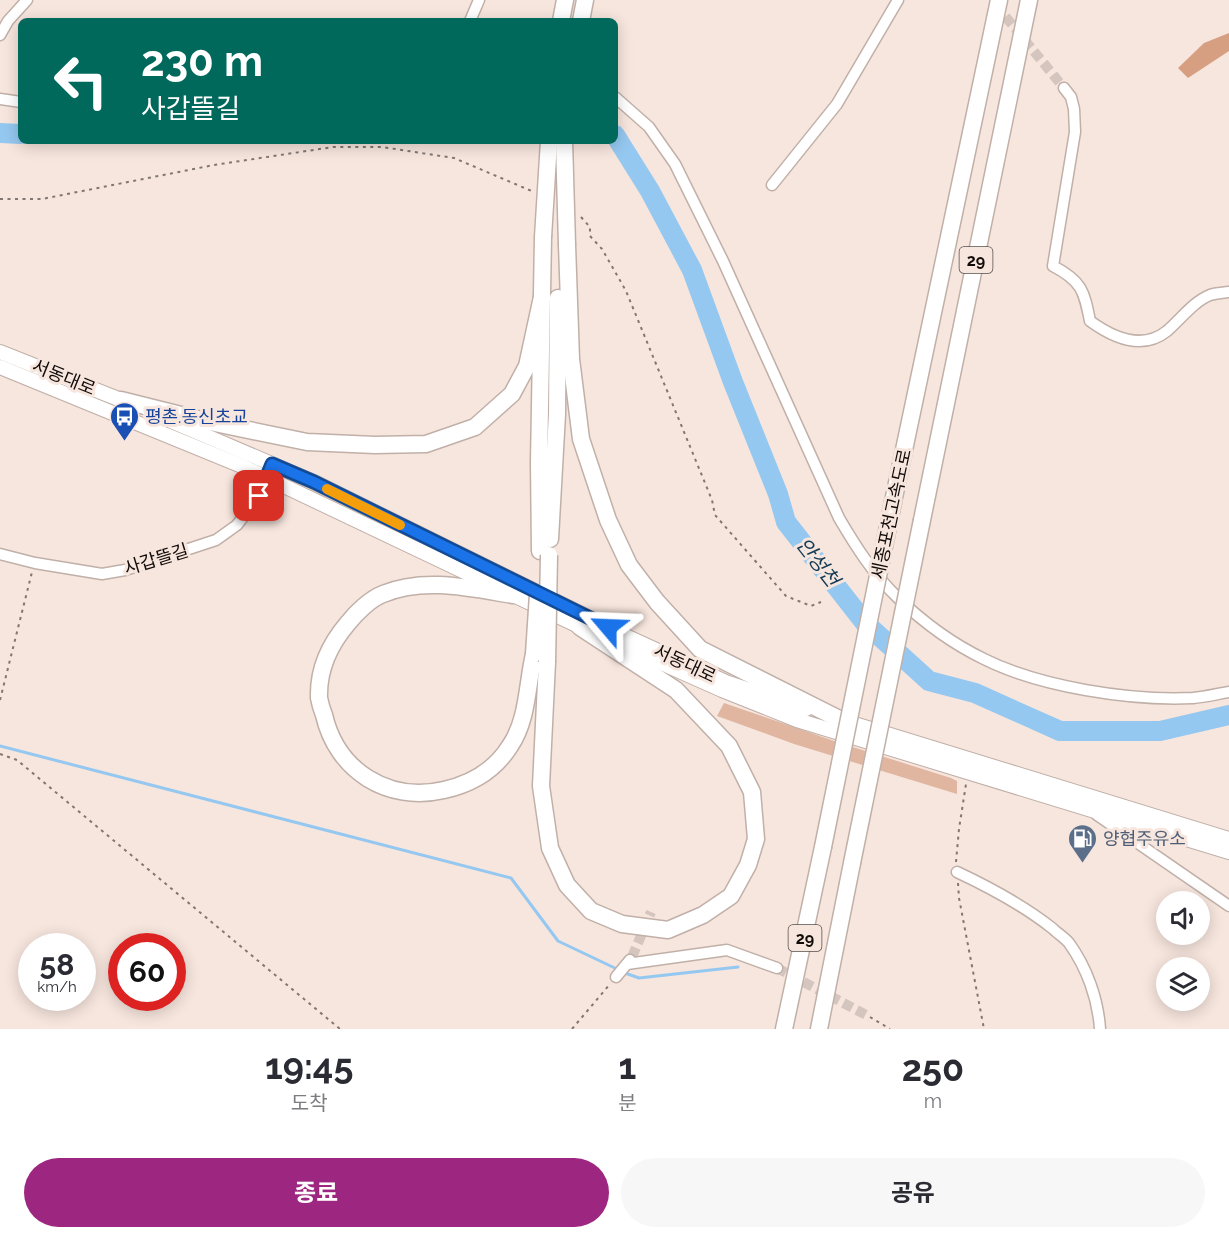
<!DOCTYPE html>
<html lang="ko">
<head>
<meta charset="utf-8">
<style>
	:root { --surface:#fff; --page:#f7f7f7; --text:#2b2b33; --muted:#7c7c81; --accent:#9d2680 }
	body { margin:0; font-family:Raleway,"Noto Sans KR",sans-serif; background:var(--page); color:var(--text); height:100vh; display:flex; flex-direction:column; font-size:22px; white-space:nowrap }
	* { box-sizing:border-box; margin:0 }
	p { font-size:20px; color:var(--muted) }
	.icon { flex:none; width:33px; height:33px; fill:none; stroke:currentColor; stroke-width:2; stroke-linecap:round; stroke-linejoin:round }
	.map { position:relative; height:1029px; overflow:hidden }
	.drawer { display:flex; flex-direction:column; background:var(--surface); flex:1 }
	.drawer>* { flex:none }
	.hud { position:absolute; left:18px; top:18px; width:600px; height:126px; border-radius:9px; box-shadow:0 3px 15px #0003; background:#00695c; color:#fff; overflow:hidden }
	.buttons { position:absolute; left:1156px; top:891px; display:grid; gap:12px }
	.buttons a { display:grid; place-items:center; width:54px; height:54px; border-radius:50%; background:var(--surface); box-shadow:0 3px 15px #0003; font-size:30px }
	.speed { position:absolute; left:18px; top:933px; display:flex; gap:12px; font-size:30px; font-weight:700; text-align:center }
	.speed>* { display:grid; place-content:center; width:78px; height:78px; border-radius:50%; background:var(--surface); box-shadow:0 3px 15px #0003; line-height:1 }
	.speed small { font-size:15px; font-weight:400 }
	.speed .limit { border:9px solid #d22; background:#fff; color:#111 }
	.pin { position:absolute; display:grid; place-items:center; width:51px; height:51px; color:#fff; margin:-26px; border-radius:12px; box-shadow:0 3px 9px #0006 }
	.me { position:absolute; width:66px; margin:-33px; rotate:296deg; stroke-linejoin:round; filter:drop-shadow(0 0 4px #0008) }
	.turn { display:flex; align-items:center; gap:21px; height:126px; padding:0 24px; font-size:27px }
	.turn .icon { width:78px; height:78px; stroke-width:2.5 }
	.turn b { display:block; font-size:42px; line-height:51px }
	.eta { display:flex; justify-content:space-evenly; align-items:center; height:102px; text-align:center }
	.eta b { font-size:36px; font-weight:700; line-height:42px }
	.cta { display:flex; gap:12px; margin-top:auto; padding:12px 24px }
	.cta a { flex:1; height:69px; border-radius:36px; background:var(--accent); color:#fff; font-size:24px; font-weight:700; line-height:69px; text-align:center }
	.cta a+a { background:var(--page); color:var(--text) }
	.map>svg:first-child { display:block }
	.green { fill:#e1b6a0 }
	.forest { fill:#d79f82 }
	.lines { fill:none; stroke-linecap:round; stroke-linejoin:round }
	.stream { stroke:#95c8f0; stroke-width:3 }
	.river { stroke:#95c8f0; stroke-width:20 }
	.minor-tunnel { stroke:#d4c5be; stroke-width:10; stroke-dasharray:10 5; stroke-linecap:butt }
	.minor-casing { stroke:#c0b0a8; stroke-width:13 }
	.major-casing { stroke:#c0b0a8; stroke-width:16 }
	.highway-casing { stroke:#c0b0a8; stroke-width:19 }
	.path { stroke:#817671; stroke-width:2; stroke-dasharray:3 4.5; stroke-linecap:butt }
	.minor { stroke:#fff; stroke-width:10 }
	.major { stroke:#fff; stroke-width:14 }
	.highway { stroke:#fff; stroke-width:16 }
	.highway-bridge-casing { stroke:#c0b0a8; stroke-width:19; stroke-linecap:butt }
	.highway-bridge { stroke:#fff; stroke-width:16 }
	.route-casing { stroke:#114b97; stroke-width:15 }
	.route { stroke:#1a73e8; stroke-width:10 }
	.slow { stroke:#f59e0b; stroke-width:10 }
	.labels { text-anchor:middle; dominant-baseline:central; stroke-width:6; stroke-linejoin:round; paint-order:stroke }
	.shield { fill:#f7e6de; stroke:#564d49; stroke-width:1.5 }
	.shield-label { font-size:16px; font-weight:bold; fill:#110b09 }
	.street-label { font-size:18px; fill:#110b09; stroke:#f7e6de }
	.transit-label { font-size:18px; fill:#164399; stroke:#f7e6de; text-anchor:start }
	.service-label { font-size:18px; fill:#4e5e75; stroke:#f7e6de; text-anchor:start }
	.water-label { font-size:20px; font-style:italic; fill:#123a55; stroke:#f7e6de }
</style>
</head>
<body>
<div class="map">
<svg width="1229" height="1029" viewBox="0 0 1229 1029">
	<rect width="100%" height="100%" fill="#f7e6de"/>
	<path class="green" d="M724 703 837 742 951 778 957 781V794L794 744 717 716Z"/>
	<path class="forest" d="M1229 33V51L1188 78 1178 68 1204 43Z"/>
	<g class="lines">
		<g class="stream">
			<path d="M0 746 511 878 558 941 619 970"/>
			<path d="M625 973 639 978 738 967"/>
		</g>
		<g class="river">
			<path d="M0 133 21 134"/>
			<path d="M615 135 650 191 692 270 733 382 778 494 786 522 865 623 929 681 975 693 1060 731H1160L1229 715"/>
		</g>
		<g class="minor-tunnel">
			<path d="M996 5 1064 88"/>
			<path d="M632 957 651 912"/>
			<path d="M777 968 870 1017"/>
		</g>
		<defs>
			<g id="minor">
				<path d="M470 21 479 0"/>
				<path d="M0 35 8 21 27 0"/>
				<path d="M1064 88 1071 97 1074 109 1075 132 1053 266C1082 281 1084 291 1090 321 1112 337 1142 351 1167 331 1181 319 1193 302 1210 295 1216 293 1223 293 1229 292"/>
				<path d="M615 97 649 127 675 164 723 261 839 518C856 547 874 575 898 598 923 622 953 644 984 659 1040 687 1130 701 1193 698 1205 697 1217 694 1229 692"/>
				<path d="M0 99 21 102"/>
				<path d="M772 185 837 104 898 0"/>
				<path d="M0 554 35 563 102 574 125 570 216 540 237 525 259 496 269 473"/>
				<path d="M1097 815 1229 906"/>
				<path d="M957 872C991 888 1023 905 1052 928 1057 933 1065 938 1069 943 1087 968 1098 999 1100 1029"/>
				<path d="M627 964 727 950 777 968"/>
				<path d="M616 977 630 960"/>
			</g>
			<g id="major">
				<path d="M0 352 131 404"/>
				<path d="M0 367 242 466 589 631"/>
				<path d="M157 415 314 482 628 637 728 683 806 709"/>
				<path d="M610 640 722 690 797 720 1229 852"/>
				<path d="M838 719 1229 839"/>
			</g>
			<g id="highway">
				<path d="M561 21 565 0"/>
				<path d="M581 21 585 0"/>
				<path d="M567 245 571 359 581 439 608 520 629 565 657 602 700 649 839 719"/>
				<path d="M121 400 205 421 307 442 375 445 426 444 475 427 512 394 527 366 542 297"/>
				<path d="M893 502 999 0"/>
				<path d="M922 520 1029 0"/>
				<path d="M550 539 557 414 558 298"/>
				<path d="M540 551 539 463 543 237"/>
				<path d="M513 595C470 588 424 577 383 594 370 599 356 613 348 623 330 644 318 670 319 698 320 703 322 710 324 715 337 771 388 803 444 790 471 784 495 770 510 746 528 720 527 684 534 654"/>
				<path d="M547 662 541 786 550 848 567 885 591 911 622 924 668 930 703 915 731 896 748 865 756 839 752 792 729 746 676 690 580 627"/>
				<path d="M784 1029 823 847"/>
				<path d="M819 1029 852 863"/>
			</g>
		</defs>
		<use href="#minor" class="minor-casing"/>
		<use href="#major" class="major-casing"/>
		<use href="#highway" class="highway-casing"/>
		<g class="path">
			<path d="M0 199H42L214 165 333 147H382L454 158 534 192"/>
			<path d="M581 217 590 227V236L602 249 626 291 712 500 715 515 786 596 811 606 821 602"/>
			<path d="M0 700 32 572"/>
			<path d="M0 754 17 760 340 1029"/>
			<path d="M956 862 959 829 966 784"/>
			<path d="M958 883 959 898 984 1029"/>
			<path d="M870 1017 890 1029"/>
			<path d="M572 1029 610 984"/>
		</g>
		<use href="#minor" class="minor"/>
		<use href="#major" class="major"/>
		<use href="#highway" class="highway"/>
		<defs>
			<g id="highway-bridge">
				<path d="M564 141 567 245"/>
				<path d="M543 237 549 141"/>
				<path d="M534 654 538 594"/>
				<path d="M547 662 549 555"/>
				<path d="M823 847 893 502"/>
				<path d="M852 863 922 520"/>
			</g>
		</defs>
		<use href="#highway-bridge" class="highway-bridge-casing"/>
		<use href="#highway-bridge" class="highway-bridge"/>
	</g>
	<g class="lines">
		<defs>
			<path id="route" d="M259 496 272 464 314 482 608 627"/>
		</defs>
		<use href="#route" class="route-casing"/>
		<use href="#route" class="route"/>
		<path class="slow" d="M327 489 400 525"/>
	</g>
	<defs>
		<symbol id="bus-pin" viewBox="-11 -11 22 30"><path d="M0 17L-7.5 6A9.5 9.5 0 1 1 7.5 6Z" fill="#1a4fb4" stroke="#f7e6de"/><path d="M-5-6H5V4H4V6H2V4H-2V6H-4V4H-5ZM-3.5-4V0h7V-4ZM-3.5 1.2v1.5H-2V1.2ZM2 1.2v1.5H3.5V1.2Z" fill="#fff"/></symbol>
		<symbol id="fuel-pin" viewBox="-11 -11 22 30"><path d="M0 17L-7.5 6A9.5 9.5 0 1 1 7.5 6Z" fill="#5c6f8a" stroke="#f7e6de"/><path d="M-5.5-6h7V0h2V4h1.3V-2.5L3-4.5l.8-.8L6-3V5H2.5V1h-1V6h-7ZM-4.2-4.7v3.2H.2V-4.7Z" fill="#fff"/></symbol>
	</defs>
	<g fill-rule="evenodd">
		<use href="#bus-pin" x="108" y="400" width="33" height="45"/>
		<use href="#fuel-pin" x="1066" y="822" width="33" height="45"/>
	</g>
	<g class="labels">
		<g class="shield">
			<rect x="959.5" y="247" width="33" height="26" rx="4.5"/>
			<rect x="788.5" y="925" width="33" height="26" rx="4.5"/>
		</g>
		<g class="shield-label">
			<text x="976" y="260">29</text>
			<text x="805" y="938">29</text>
		</g>
		<g class="street-label">
			<text transform="translate(64 377) rotate(22)">서동대로</text>
			<text transform="translate(891 514) rotate(-78)">세종포천고속도로</text>
			<text transform="translate(156 559) rotate(-17)">사갑뜰길</text>
			<text transform="translate(685 663) rotate(25)">서동대로</text>
		</g>
		<g class="transit-label">
			<text x="145" y="416">평촌.동신초교</text>
		</g>
		<g class="service-label">
			<text x="1103" y="838">양협주유소</text>
		</g>
		<g class="water-label">
			<text transform="translate(818 562) rotate(52)">안성천</text>
		</g>
	</g>
</svg>
<div class="buttons">
<a><svg class="icon" aria-label="sound" viewBox="0 0 24 24"><path d="M4 9h4l5-4v14l-5-4H4zM17 9q2 3 0 6"/></svg></a>
<a><svg class="icon" aria-label="layers" viewBox="0 0 24 24"><path d="M12 4l9 5-9 5-9-5zM3 14l9 5 9-5"/></svg></a>
</div>
<div class="speed"><div>58<small>km/h</small></div><div class="limit">60</div></div>
<div class="pin" style="left:259px;top:496px;background:#d93025"><svg class="icon" aria-label="arrive" viewBox="0 0 24 24"><path d="M6 21V4h12l-3 4 3 4H6"/></svg></div>
<svg class="me" style="left:608px;top:627px" viewBox="-20 -20 40 40"><path d="M0-17L14 15 0 8-14 15z" fill="#1a73e8" stroke="#fff" stroke-width="4"/></svg>
<div class="hud">
<div class="turn"><svg class="icon" aria-label="left" viewBox="0 0 24 24"><path d="M17 20v-9H6M10 6l-5 5 5 5"/></svg><div><b>230 m</b>사갑뜰길</div></div>
</div>
</div>
<section class="drawer">
<div class="eta">
<div><b>19:45</b><p>도착</p></div>
<div><b>1</b><p>분</p></div>
<div><b>250</b><p>m</p></div>
</div>
<div class="cta"><a>종료</a><a>공유</a></div>
</section>
</body>
</html>
